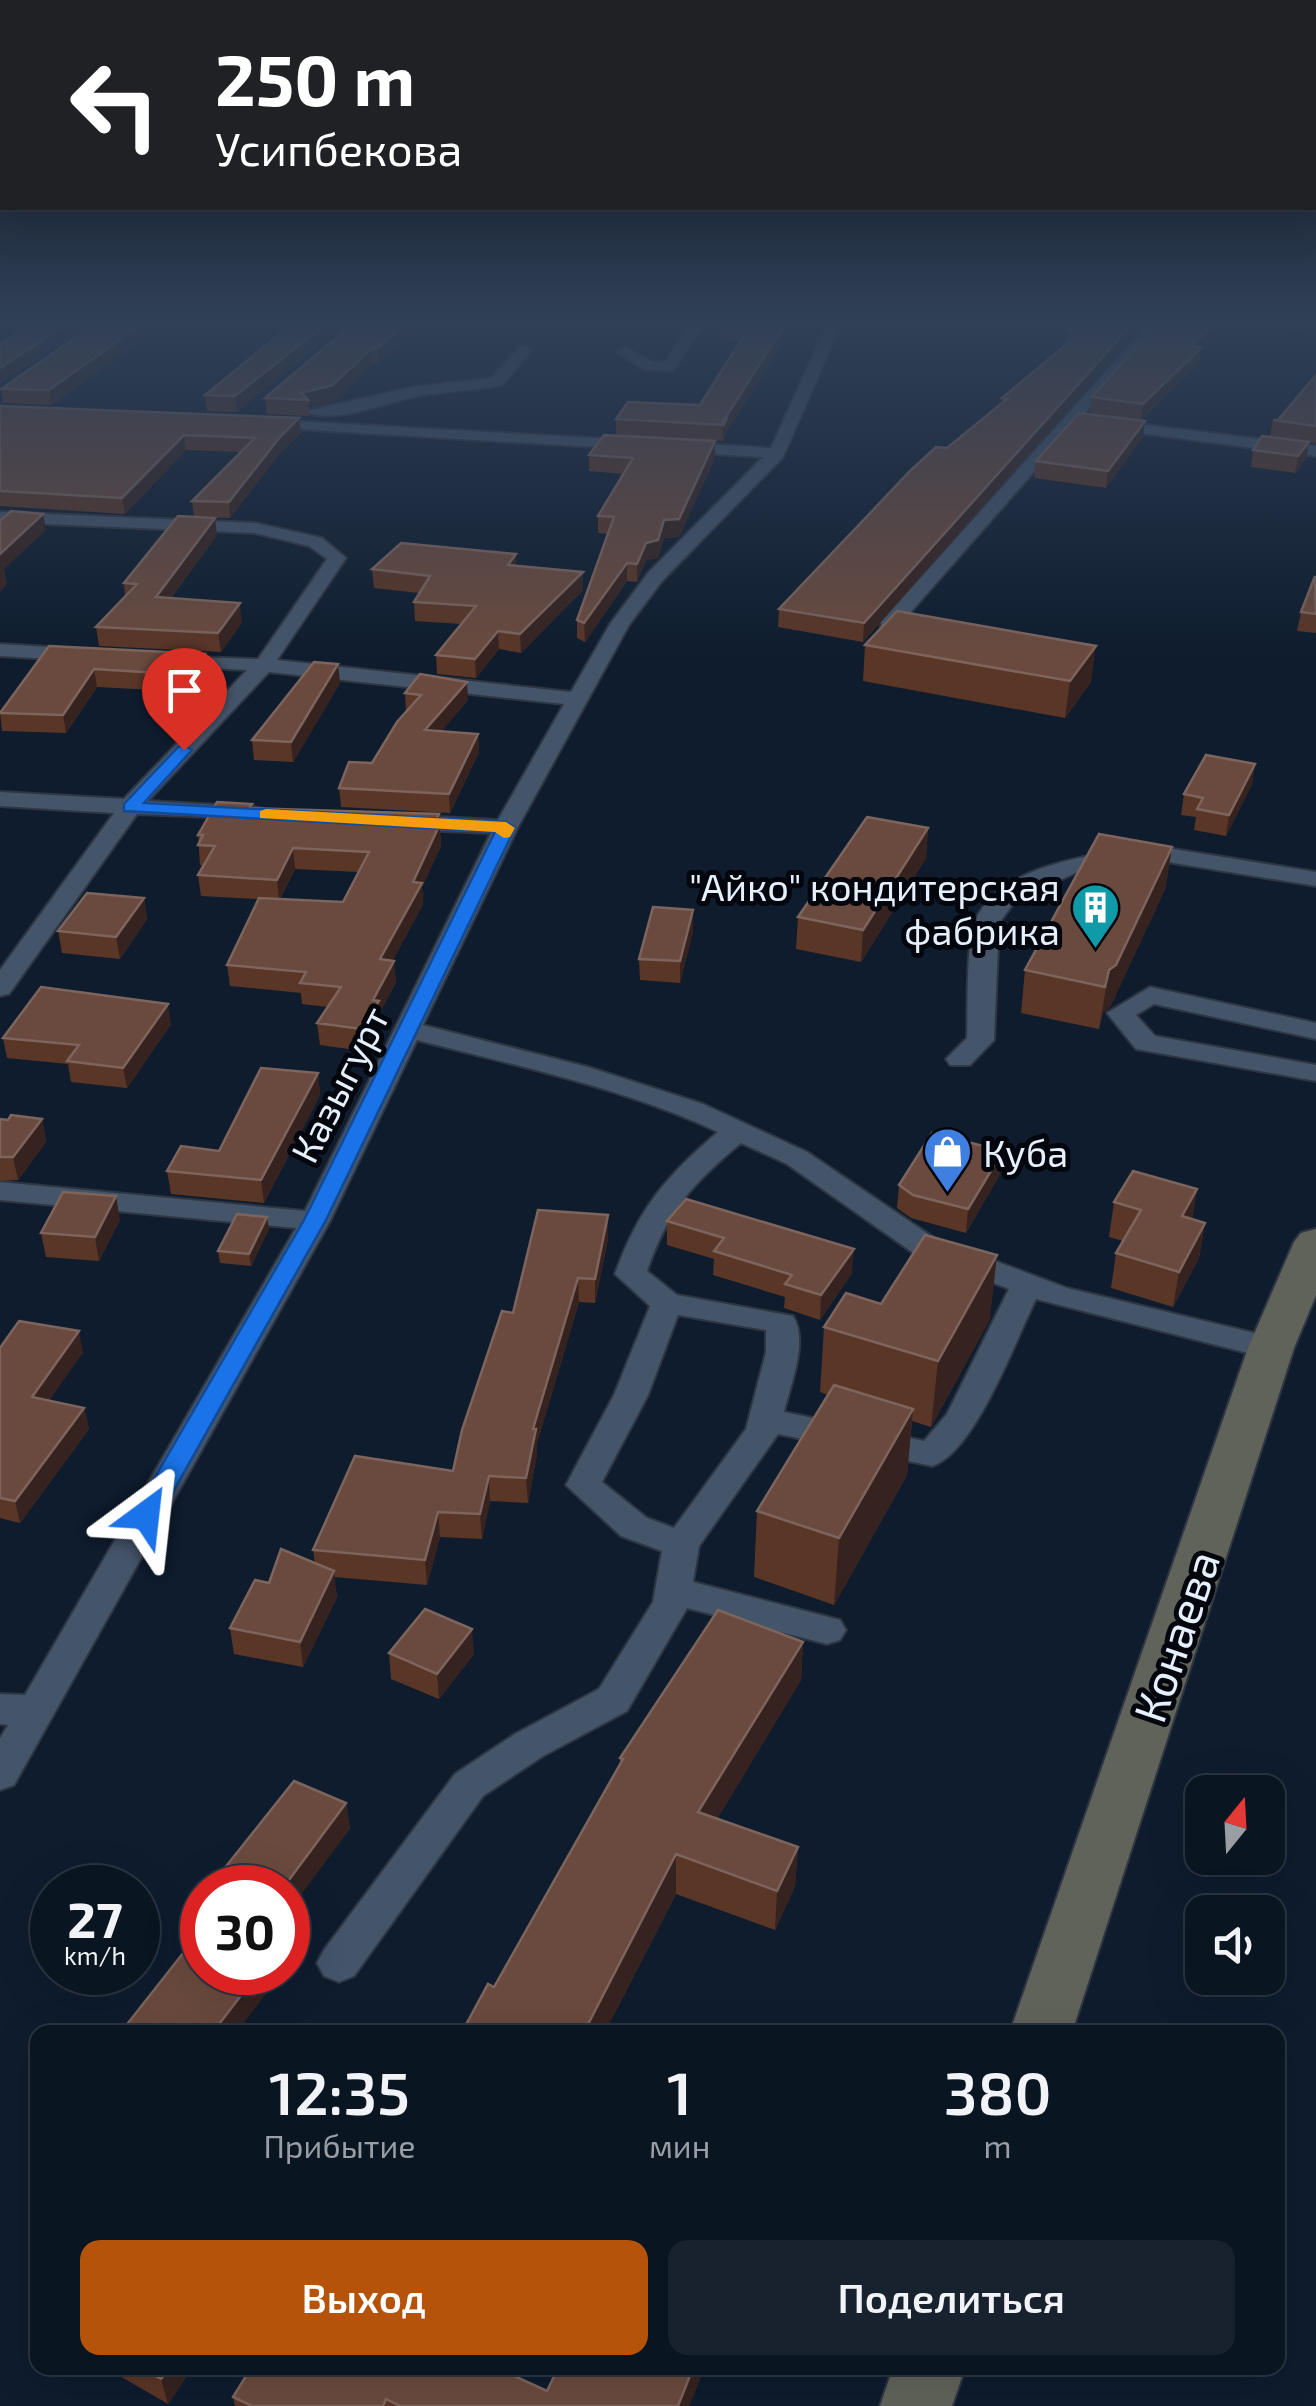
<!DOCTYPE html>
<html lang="ru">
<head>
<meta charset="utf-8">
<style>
	:root { --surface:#0a1522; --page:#18222f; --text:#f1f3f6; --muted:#999fa5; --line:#2a3440; --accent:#b45309 }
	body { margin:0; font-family:"Exo 2",sans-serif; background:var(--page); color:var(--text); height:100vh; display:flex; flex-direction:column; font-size:38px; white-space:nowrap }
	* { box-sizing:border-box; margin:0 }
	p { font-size:32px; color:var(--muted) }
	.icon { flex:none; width:55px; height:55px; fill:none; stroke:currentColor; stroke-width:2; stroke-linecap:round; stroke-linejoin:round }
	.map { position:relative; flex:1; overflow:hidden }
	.details { position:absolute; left:30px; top:2025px; width:1255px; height:350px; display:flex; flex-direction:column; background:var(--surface); border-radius:20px; box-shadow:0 10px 40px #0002,0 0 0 2px var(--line) }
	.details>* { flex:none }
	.hud { position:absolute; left:0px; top:0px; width:1318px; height:210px; box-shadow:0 10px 40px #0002,0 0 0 2px var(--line); background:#202124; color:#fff; overflow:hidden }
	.needle { width:65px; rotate:18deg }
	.buttons { position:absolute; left:1185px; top:1775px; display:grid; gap:20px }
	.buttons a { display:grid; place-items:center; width:100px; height:100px; border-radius:20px; background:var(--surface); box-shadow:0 10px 40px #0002,0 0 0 2px var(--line); font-size:50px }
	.speed { position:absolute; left:30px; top:1865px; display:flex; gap:20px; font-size:50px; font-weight:700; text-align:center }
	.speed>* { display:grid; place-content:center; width:130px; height:130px; border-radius:50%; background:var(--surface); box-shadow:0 10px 40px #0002,0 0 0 2px var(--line); line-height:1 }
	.speed small { font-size:25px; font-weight:400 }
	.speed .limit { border:15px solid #d22; background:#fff; color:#111 }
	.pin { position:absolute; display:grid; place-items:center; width:85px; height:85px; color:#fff; margin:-102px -42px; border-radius:50% 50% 50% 0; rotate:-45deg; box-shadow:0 0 10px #0007 }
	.pin .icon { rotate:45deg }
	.me { position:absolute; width:110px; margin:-55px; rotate:30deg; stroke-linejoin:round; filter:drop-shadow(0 0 8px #0008) }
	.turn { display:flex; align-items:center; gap:35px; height:210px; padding:0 50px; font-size:45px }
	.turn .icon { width:130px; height:130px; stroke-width:2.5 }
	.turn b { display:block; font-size:70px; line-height:85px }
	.eta { display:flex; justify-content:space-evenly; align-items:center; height:170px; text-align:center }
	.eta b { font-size:60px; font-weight:600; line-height:70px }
	.button { display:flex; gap:20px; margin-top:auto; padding:20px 50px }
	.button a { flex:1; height:115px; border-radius:20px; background:var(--accent); color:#fff; font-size:40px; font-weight:600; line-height:115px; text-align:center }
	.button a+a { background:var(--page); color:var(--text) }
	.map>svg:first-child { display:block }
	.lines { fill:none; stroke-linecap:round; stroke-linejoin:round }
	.street-casing { stroke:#2e3543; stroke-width:4 }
	.secondary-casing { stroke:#2e3543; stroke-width:4 }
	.street { fill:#445469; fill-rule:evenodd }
	.secondary { fill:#606359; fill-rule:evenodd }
	.wall { fill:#5a3627; fill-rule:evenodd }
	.shaded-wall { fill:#362320 }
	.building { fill:#6a4a3e; stroke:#7d645c; stroke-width:2.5 }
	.route { fill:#1a73e8; stroke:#114b97; stroke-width:2.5 }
	.slow { fill:#f59e0b }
	.labels { text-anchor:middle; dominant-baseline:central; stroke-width:10; stroke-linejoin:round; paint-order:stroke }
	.poi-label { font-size:38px; fill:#e6effc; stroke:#03060d; text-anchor:end }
	.street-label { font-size:38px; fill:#e6effc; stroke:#03060d }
	.near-street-label { font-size:45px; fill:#e6effc; stroke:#03060d }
</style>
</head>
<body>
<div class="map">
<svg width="1316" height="2406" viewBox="0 0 1316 2406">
	<rect width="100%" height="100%" fill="#0e1c2e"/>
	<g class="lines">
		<defs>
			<g id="street">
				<path d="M693 320H707L673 371 643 369 617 352 625 347 652 362 664 363Z"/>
				<path d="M829 320H843L783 457 662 581 629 625 518 827 423 1025 588 1067 703 1104 807 1152 934 1238 1067 1288 1283 1340 1287 1348 1283 1356 1271 1359 1036 1299C1016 1339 975 1453 932 1466L778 1434 699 1546 693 1582 840 1620 846 1630 840 1640 827 1644 687 1608 627 1711 543 1756 483 1796 354 1976 339 1982 324 1976 317 1963 324 1950 455 1774 515 1734 599 1689 653 1602 662 1551 621 1536 566 1485 614 1395 650 1306 615 1274C638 1209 666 1176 718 1132 623 1088 518 1066 417 1040L330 1221 14 1785 0 1790V1738L8 1725 0 1724V1694L25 1695 296 1228 0 1200V1182L305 1211 491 833 399 829 387 822 399 815 498 820 564 704 269 672 148 801 254 807 262 809 266 814 262 819 137 814 9 994 0 996V970L114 813 0 806V792L124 799 247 670 168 666 158 660 161 656 258 659 327 559 309 546 255 533 0 522V512L255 523 322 538 346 558 277 660 571 692 610 624 648 573 763 457 261 427 255 425V419L771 448ZM741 1143 787 1164 912 1252 1009 1289 947 1414 924 1441 784 1412C790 1386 809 1341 793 1316L677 1295 647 1271C668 1210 692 1184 741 1143ZM678 1315 766 1330V1352L746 1429 674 1528 647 1518 602 1482 648 1395Z"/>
				<path d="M1152 320H1167L895 630H881V622Z"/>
				<path d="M1295 320H1309L1299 331 1292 327Z"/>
				<path d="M521 346 534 349 502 385C473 391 443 391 414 397 389 402 327 426 306 411L413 387 491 378Z"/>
				<path d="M1106 420 1316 446V456L1100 428V422Z"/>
				<path d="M0 644 83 649 93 655 83 661 0 656Z"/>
				<path d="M1155 846 1316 872V886L1155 860 1082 870 1016 900 999 923 994 1040 970 1065H950L946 1059 967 1038C968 1013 966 940 975 921 1001 862 1099 854 1155 846Z"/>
				<path d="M1150 987 1316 1023V1039L1154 1004 1136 1015 1155 1036 1316 1065V1081L1136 1049 1107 1013Z"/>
			</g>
			<g id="secondary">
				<path d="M1316 1229V1295L1294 1348 1072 2032H1010L1248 1348 1294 1242 1301 1233Z"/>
				<path d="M893 2368H965L952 2406H880Z"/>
			</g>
		</defs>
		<use href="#street" class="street-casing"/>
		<use href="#secondary" class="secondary-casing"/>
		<use href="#street" class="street"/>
		<use href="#secondary" class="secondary"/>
	</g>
	<g class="wall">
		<path d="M101 320H169L52 405 3 403 1 389Z"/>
		<path d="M297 320 237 412 207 411 205 395Z"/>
		<path d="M357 320H426L378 364H373L335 401 309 408V416L267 414 265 398Z"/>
		<path d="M723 320H797L726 433 723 441 616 435V419L700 405 740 342 720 340V325Z"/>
		<path d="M1079 320H1147L863 642 778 627 779 609 947 448 1001 404 1002 398 1065 344 1067 330Z"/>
		<path d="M1160 320H1232L1201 350 1199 363 1141 420 1090 413 1092 397Z"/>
		<path d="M1316 375V443L1309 442 1306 459 1295 473 1251 467 1253 450 1270 436 1273 420H1278Z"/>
		<path d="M0 406 301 433 281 452 230 518 194 517 192 501 240 452 186 450 125 514 0 506Z"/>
		<path d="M1143 437 1106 488 1034 478 1036 461Z"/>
		<path d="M715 441V458L679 537 664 538 658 558 646 560 637 582 627 581 585 642 577 638V620L608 534 598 533V516L624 474 589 471V455Z"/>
		<path d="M217 535 171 598 242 622 221 652 99 646 96 627 125 596 124 583Z"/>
		<path d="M516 554V566L583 572V590L521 653 499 649 476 678 437 674 436 655 461 624 415 621 414 602 419 593 374 588 372 569Z"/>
		<path d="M1316 576V633L1297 631 1301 612Z"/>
		<path d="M865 645 1091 682 1065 718 863 681Z"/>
		<path d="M49 646 205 654 207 671 192 692 97 687 66 733 2 731 0 711Z"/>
		<path d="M340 683 293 762 254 760 252 740Z"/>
		<path d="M405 693 468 700 441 731 478 734 479 752 450 813 341 807 339 788 372 763 406 711Z"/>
		<path d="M1255 764 1252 784 1226 836 1194 830 1196 817 1181 815 1184 794Z"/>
		<path d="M252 804V808L439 814 441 846 422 887 423 904 393 960 396 982 380 1012V1023L363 1051 320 1045 317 1023 328 1007 302 1004 301 993 230 986 227 965 258 899 201 896 198 875 204 866 200 865 198 835ZM295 869 358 872 343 902 280 899Z"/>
		<path d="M928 828 926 858 861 962 796 949 798 917Z"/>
		<path d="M1166 887 1110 1007 1103 1012 1099 1029 1021 1013 1025 970Z"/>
		<path d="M144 898 147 919 120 959 62 953 58 931Z"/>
		<path d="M693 931 680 983 640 980 639 959Z"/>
		<path d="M171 1024 127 1088 71 1082 68 1064 7 1058 3 1038Z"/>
		<path d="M318 1073 320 1095 264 1203 171 1194 167 1171 219 1151Z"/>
		<path d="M0 1119H42L46 1142 18 1180 0 1181Z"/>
		<path d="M1000 1174 966 1233 911 1218 897 1208 899 1185Z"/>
		<path d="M1197 1189 1192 1219 1205 1223 1199 1258 1173 1307 1111 1288 1116 1253 1123 1241 1109 1237 1114 1202Z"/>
		<path d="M267 1217 269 1229 251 1266 220 1263 218 1251Z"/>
		<path d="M120 1220 99 1261 46 1257 41 1233Z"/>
		<path d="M667 1221 852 1273 820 1320 784 1308 785 1297 713 1275 714 1259 667 1245Z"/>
		<path d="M608 1239 595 1303 579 1302 537 1443V1454L528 1503 490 1501 482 1539 440 1537 427 1585 334 1577 337 1597 303 1667 234 1654 230 1628 269 1583 315 1563 313 1550 453 1471 513 1313Z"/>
		<path d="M881 1304 990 1319 931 1427 912 1421 907 1475 834 1605 754 1577 757 1511 828 1395 820 1392 824 1327Z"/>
		<path d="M0 1348 83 1352 49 1400 84 1408 89 1429 20 1523 0 1518Z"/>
		<path d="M803 1642 801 1680 717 1819 798 1847 795 1886 775 1930 676 1894 605 2032H462L494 1987 620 1765V1758Z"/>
		<path d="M389 1653 474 1654 439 1699 391 1679Z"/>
		<path d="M346 1803 350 1829 288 1888H218L216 1879Z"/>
		<path d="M106 2368H192L168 2404Z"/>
		<path d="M558 2368H700V2379L689 2406H235L233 2397 547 2391Z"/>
	</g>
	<g class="shaded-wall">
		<path d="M73 320H95L0 384V368Z"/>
		<path d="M148 320H169L52 405 49 390Z"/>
		<path d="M331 320H350L237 412 235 396Z"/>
		<path d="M409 320H426L378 364 377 349Z"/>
		<path d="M788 320H797L726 433 723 441 722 423Z"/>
		<path d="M1136 320H1147L863 642 864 623Z"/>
		<path d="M1219 320H1232L1201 350 1199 363 1141 420 1143 404 1191 346Z"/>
		<path d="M372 348 373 364 335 401 309 408 308 400 301 393Z"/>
		<path d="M299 418 301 433 281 452 230 518 229 502 280 437Z"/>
		<path d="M1145 421 1143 437 1106 488 1108 471Z"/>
		<path d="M184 435 186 450 125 514 122 498Z"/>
		<path d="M715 441V458L679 537 664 538 658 558 646 560 637 582V564L646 543 664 520Z"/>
		<path d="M1309 442 1306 459 1295 473 1298 456Z"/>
		<path d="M43 514 46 530 4 569 7 584 0 592V554Z"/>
		<path d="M215 518 217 535 158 615 156 597Z"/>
		<path d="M516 554V572L508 565Z"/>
		<path d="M627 563V581L585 642 584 623Z"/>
		<path d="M583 572V590L521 653 520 634Z"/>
		<path d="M240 603 242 622 221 652 218 633Z"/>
		<path d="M498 631 499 649 476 678 475 659Z"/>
		<path d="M1096 646 1091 682 1065 718 1070 681Z"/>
		<path d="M205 654 207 671 192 692 190 675Z"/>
		<path d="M338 664 340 683 293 762 291 742Z"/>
		<path d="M94 669 97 687 66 733 63 715Z"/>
		<path d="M467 682 468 700 427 749 425 730Z"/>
		<path d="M478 734 479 752 450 813 449 794Z"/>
		<path d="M1255 764 1252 784 1226 836 1229 815Z"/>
		<path d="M439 814 441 846 422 887 423 904 382 981 380 959 413 882Z"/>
		<path d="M928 828 926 858 861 962 863 930Z"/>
		<path d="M1172 847 1166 887 1110 1007 1103 1012 1099 1029 1109 970Z"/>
		<path d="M293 848 295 869 279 900 277 880Z"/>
		<path d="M144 898 147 919 120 959 116 937Z"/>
		<path d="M693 910V931L680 983V961Z"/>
		<path d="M394 961 396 982 380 1012V1023L363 1051 361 1029 373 1000Z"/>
		<path d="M168 1004 171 1024 127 1088 123 1068Z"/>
		<path d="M318 1073 320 1095 264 1203 261 1180Z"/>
		<path d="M42 1119 46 1142 18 1180 13 1157Z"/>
		<path d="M1003 1151 1000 1174 966 1233 968 1209Z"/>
		<path d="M1197 1189 1191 1224 1182 1216Z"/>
		<path d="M116 1196 120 1220 99 1261 95 1237Z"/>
		<path d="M608 1215V1239L595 1303V1279Z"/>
		<path d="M267 1217 269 1229 251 1266 249 1254Z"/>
		<path d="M1205 1223 1199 1258 1173 1307 1179 1272Z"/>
		<path d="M854 1249 852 1273 820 1320 821 1295Z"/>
		<path d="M997 1255 990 1319 931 1427 938 1361Z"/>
		<path d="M578 1278 579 1302 537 1443V1454L528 1503 526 1478 533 1429Z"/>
		<path d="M79 1331 83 1352 37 1418 32 1397Z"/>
		<path d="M84 1408 89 1429 20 1523 15 1501Z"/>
		<path d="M913 1409 907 1475 834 1605 839 1538Z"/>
		<path d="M489 1476 490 1501 482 1539 480 1514Z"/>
		<path d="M438 1512 440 1537 427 1585 425 1560Z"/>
		<path d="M334 1571 337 1597 303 1667 300 1642Z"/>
		<path d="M472 1629 474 1654 439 1699 437 1674Z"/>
		<path d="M803 1642 801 1680 698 1851V1812Z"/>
		<path d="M346 1803 350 1829 288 1912V1888H283Z"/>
		<path d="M798 1847 795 1886 775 1930 777 1891Z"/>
		<path d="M676 1854V1894L605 2032H584Z"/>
		<path d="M259 1972H269L272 1986 237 2032H213Z"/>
		<path d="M170 2368H192L168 2404 161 2379Z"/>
		<path d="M693 2368H700V2379L689 2406H678Z"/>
	</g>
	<g class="building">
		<path d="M38 320H73L0 368V344Z"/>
		<path d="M101 320H148L49 390 1 389Z"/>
		<path d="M297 320H331L235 396 205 395Z"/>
		<path d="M357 320H409L377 349 372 348 333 385 301 393 308 400 265 398Z"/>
		<path d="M723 320H788L722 423 726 420 724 425 616 419 628 402 700 405 749 327 720 325Z"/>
		<path d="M1079 320H1136L864 623 779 609 910 471 936 447 947 448 1007 399 1002 398 1081 332 1067 330Z"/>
		<path d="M1160 320H1219L1191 346 1201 348 1143 404 1092 397Z"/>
		<path d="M1316 375V426L1273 420H1278Z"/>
		<path d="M0 406 299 418 280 437 229 502 192 501 255 438 184 435 122 498 0 491Z"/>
		<path d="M1079 413 1145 421 1108 471 1036 461Z"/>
		<path d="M604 435 715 441 679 519 664 520 658 540 646 543 637 564 627 563 584 623 577 620 614 517 598 516 633 458 589 455Z"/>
		<path d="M1262 436 1309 442 1298 456 1253 450Z"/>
		<path d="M11 511 43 514 0 554V521Z"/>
		<path d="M178 516 215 518 156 597 240 603 218 633 96 627 137 584 124 583Z"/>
		<path d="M401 543 516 554 508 565 583 572 520 634 498 631 475 659 436 655 476 606 414 602 430 576 372 569Z"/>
		<path d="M1315 576 1316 614 1301 612Z"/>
		<path d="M897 611 1096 646 1070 681 865 645Z"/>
		<path d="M49 646 205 654 190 675 94 669 63 715 0 713Z"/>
		<path d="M314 662 338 664 291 742 252 740Z"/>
		<path d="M420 674 467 682 425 730 478 734 449 794 339 788 349 762 372 763 397 722 421 695 405 693Z"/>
		<path d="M1206 755 1255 764 1229 815 1197 809 1203 798 1184 794Z"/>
		<path d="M217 802 252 804 249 808 439 814 433 826H439L413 882 422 883 380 959 394 961 373 1000 379 1001 361 1029 317 1023 341 987 300 983 306 972 227 965 259 898 343 902 369 852 293 848 277 880 198 875 215 846 198 845 203 835H198Z"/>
		<path d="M867 817 928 828 863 930 798 917Z"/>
		<path d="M1099 834 1172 847 1116 965 1109 970 1105 987 1025 970Z"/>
		<path d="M87 893 144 898 116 937 58 931Z"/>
		<path d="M653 907 693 910 680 961 639 959Z"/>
		<path d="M41 987 168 1004 123 1068 67 1061 79 1045 3 1038Z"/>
		<path d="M261 1068 318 1073 261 1180 167 1171 181 1146 219 1151Z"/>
		<path d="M11 1115 42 1119 13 1157H0V1119L8 1120Z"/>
		<path d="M932 1133 1003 1151 968 1209 913 1195 899 1185Z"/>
		<path d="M1133 1171 1197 1189 1182 1216 1205 1223 1179 1272 1116 1253 1141 1210 1114 1202Z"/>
		<path d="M63 1192 116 1196 95 1237 41 1233Z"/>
		<path d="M686 1199 854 1249 821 1295 785 1284 792 1275 714 1251 724 1238 667 1221Z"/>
		<path d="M538 1210 608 1215 595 1279 578 1278 533 1429H536L526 1478 489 1476 480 1514 438 1512 425 1560 313 1550 355 1456 453 1471 462 1430 502 1311 513 1313Z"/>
		<path d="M237 1214 267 1217 249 1254 218 1251Z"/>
		<path d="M925 1235 997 1255 938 1361 824 1327 846 1293 881 1304Z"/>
		<path d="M19 1321 79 1331 32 1397 84 1408 15 1501 0 1498V1348Z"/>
		<path d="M834 1385 913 1409 839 1538 757 1511Z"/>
		<path d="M281 1549 334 1571 300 1642 230 1628 255 1580 269 1583Z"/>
		<path d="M425 1609 472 1629 437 1674 389 1653Z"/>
		<path d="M718 1610 803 1642 698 1812 798 1847 777 1891 676 1854 584 2032H462L488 1984 494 1987 623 1759 620 1758Z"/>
		<path d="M294 1781 346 1803 283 1888H236L216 1879Z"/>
		<path d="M202 1929V1972H259L213 2032H121Z"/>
		<path d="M141 2368H170L161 2379Z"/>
		<path d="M251 2368H497L547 2391 558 2368H693L678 2406H400L386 2399 383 2406H252L233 2397Z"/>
	</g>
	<linearGradient id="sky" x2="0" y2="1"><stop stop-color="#080f19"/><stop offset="0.49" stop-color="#304057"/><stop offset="1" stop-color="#304057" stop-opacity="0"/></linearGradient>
	<rect width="1316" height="657" fill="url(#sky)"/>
	<path class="route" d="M184 745 192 750 144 803 506 822 515 828 326 1220 156 1522H136L133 1515 304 1220 495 832 124 811V804L178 747Z"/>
	<path class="slow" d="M266 809 506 822 515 828 510 837 504 838 495 832 260 818V811Z"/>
	<defs>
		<symbol id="building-pin" viewBox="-11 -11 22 30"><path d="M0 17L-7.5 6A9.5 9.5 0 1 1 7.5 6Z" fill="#0f9aa8" stroke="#03060d"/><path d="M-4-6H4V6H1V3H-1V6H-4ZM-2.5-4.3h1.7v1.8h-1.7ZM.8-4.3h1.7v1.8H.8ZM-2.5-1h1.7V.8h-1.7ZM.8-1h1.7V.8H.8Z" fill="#fff"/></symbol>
		<symbol id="shop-pin" viewBox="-11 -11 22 30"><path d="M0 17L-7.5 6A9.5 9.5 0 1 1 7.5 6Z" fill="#3f7fe0" stroke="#03060d"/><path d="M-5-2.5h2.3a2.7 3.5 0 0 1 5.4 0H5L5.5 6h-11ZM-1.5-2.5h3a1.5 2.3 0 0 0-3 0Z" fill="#fff"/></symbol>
	</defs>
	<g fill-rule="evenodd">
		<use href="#building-pin" x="1068" y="880" width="55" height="75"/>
		<use href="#shop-pin" x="920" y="1124" width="55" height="75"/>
	</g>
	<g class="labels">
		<g class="poi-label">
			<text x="1060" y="886">"Айко" кондитерская<tspan x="1060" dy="44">фабрика</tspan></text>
			<text x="983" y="1152" text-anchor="start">Куба</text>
		</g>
		<g class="street-label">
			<text transform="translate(339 1084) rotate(-63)">Казыгурт</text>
		</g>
		<g class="near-street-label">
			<text transform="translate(1175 1636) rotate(-71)">Конаева</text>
		</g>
	</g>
</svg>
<div class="buttons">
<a><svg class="needle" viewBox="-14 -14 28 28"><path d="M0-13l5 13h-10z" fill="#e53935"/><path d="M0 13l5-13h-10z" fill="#999fa5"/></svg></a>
<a><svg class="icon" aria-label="sound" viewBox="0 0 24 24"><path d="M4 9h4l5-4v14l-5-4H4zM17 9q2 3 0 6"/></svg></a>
</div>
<div class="speed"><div>27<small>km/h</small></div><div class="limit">30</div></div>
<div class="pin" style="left:184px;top:750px;background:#d93025"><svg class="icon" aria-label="arrive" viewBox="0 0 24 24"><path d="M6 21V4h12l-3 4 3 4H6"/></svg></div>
<svg class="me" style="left:146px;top:1515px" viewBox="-20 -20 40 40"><path d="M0-17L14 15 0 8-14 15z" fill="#1a73e8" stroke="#fff" stroke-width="4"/></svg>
<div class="hud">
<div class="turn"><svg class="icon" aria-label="left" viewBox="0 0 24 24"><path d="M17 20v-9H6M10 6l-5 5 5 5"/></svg><div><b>250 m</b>Усипбекова</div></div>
</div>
<section class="details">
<div class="eta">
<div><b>12:35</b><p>Прибытие</p></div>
<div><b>1</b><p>мин</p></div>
<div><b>380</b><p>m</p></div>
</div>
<div class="button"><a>Выход</a><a>Поделиться</a></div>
</section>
</div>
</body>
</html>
